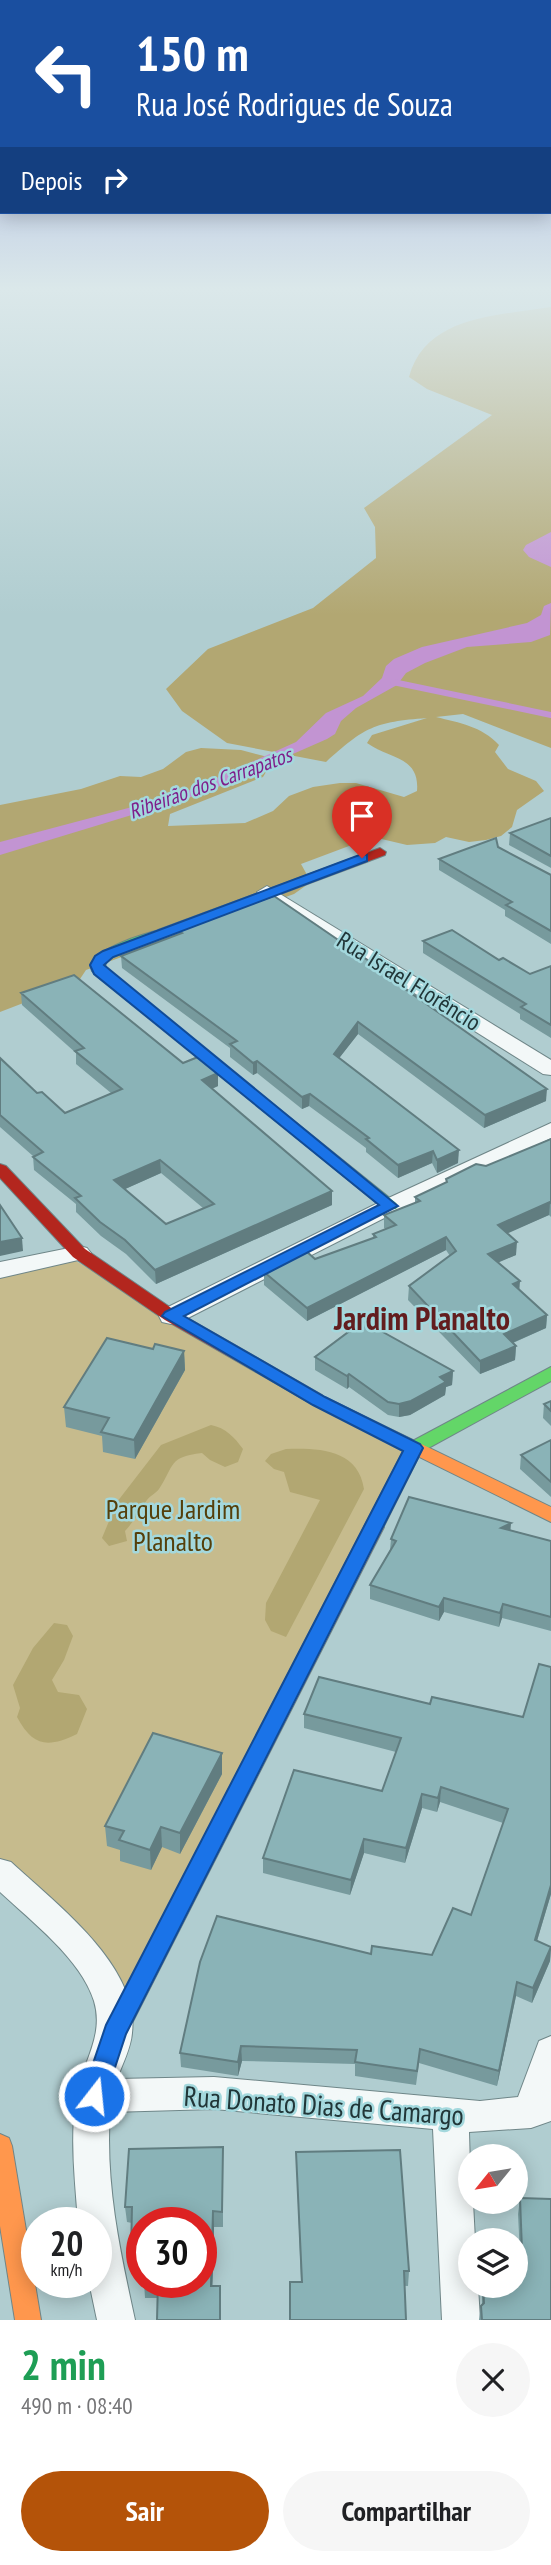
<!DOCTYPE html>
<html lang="pt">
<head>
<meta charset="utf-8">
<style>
	:root { --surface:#fff; --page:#f6f6f6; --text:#202124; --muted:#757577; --accent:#b45309 }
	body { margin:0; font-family:"PT Sans Narrow",sans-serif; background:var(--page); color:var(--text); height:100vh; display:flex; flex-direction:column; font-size:26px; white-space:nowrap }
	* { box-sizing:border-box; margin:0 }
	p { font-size:23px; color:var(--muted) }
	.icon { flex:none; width:38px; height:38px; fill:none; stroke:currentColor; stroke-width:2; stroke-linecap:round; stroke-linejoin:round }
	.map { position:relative; height:2320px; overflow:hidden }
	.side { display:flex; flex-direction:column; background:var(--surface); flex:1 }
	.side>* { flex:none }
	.top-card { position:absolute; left:0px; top:0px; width:551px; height:214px; box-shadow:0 4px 18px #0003; background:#1a4fa0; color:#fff; overflow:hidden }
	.needle { width:46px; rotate:240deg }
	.controls { position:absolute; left:458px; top:2144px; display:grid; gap:14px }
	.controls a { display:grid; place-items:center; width:70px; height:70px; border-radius:50%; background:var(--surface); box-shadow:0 4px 18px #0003; font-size:35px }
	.speed { position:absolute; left:21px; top:2207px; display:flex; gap:14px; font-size:35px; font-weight:700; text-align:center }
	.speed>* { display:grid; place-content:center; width:91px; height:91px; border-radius:50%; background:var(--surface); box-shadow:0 4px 18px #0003; line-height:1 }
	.speed small { font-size:18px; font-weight:400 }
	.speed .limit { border:10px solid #d22; background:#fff; color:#111 }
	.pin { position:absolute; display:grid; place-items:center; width:60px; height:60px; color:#fff; margin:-72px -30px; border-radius:50% 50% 50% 0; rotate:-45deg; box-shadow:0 0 7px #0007 }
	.pin .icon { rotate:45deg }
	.me { position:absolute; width:77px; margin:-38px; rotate:16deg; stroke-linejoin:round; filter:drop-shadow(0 0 5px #0008) }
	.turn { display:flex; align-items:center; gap:24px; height:147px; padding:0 21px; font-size:32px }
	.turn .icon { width:91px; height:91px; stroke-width:2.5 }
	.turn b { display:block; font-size:49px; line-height:60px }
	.then { display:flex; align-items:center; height:66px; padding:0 21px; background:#0003; gap:14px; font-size:26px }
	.round { display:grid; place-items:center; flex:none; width:74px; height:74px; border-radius:37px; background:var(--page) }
	.overview { display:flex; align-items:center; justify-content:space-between; height:119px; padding:0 21px }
	h1 { font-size:42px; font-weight:700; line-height:52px; color:#1e9e55 }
	.action { display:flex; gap:14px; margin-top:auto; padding:14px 21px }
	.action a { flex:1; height:80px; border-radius:42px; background:var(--accent); color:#fff; font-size:28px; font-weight:700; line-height:80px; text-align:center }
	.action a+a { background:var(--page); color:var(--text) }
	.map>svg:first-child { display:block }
	.green { fill:#c6bb8d }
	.forest { fill:#b2a772 }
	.water { fill:#c294d2 }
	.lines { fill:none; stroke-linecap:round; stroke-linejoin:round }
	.stream { stroke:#c294d2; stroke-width:6 }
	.street-casing { stroke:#6f8688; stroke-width:2 }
	.fast-casing { stroke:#6f8688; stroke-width:2 }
	.slow-casing { stroke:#6f8688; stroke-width:2 }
	.jam-casing { stroke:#6f8688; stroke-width:2 }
	.street { fill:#f3f8f8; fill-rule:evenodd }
	.fast { fill:#63d668; fill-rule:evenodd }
	.slow { fill:#ff974d; fill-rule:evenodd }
	.jam { fill:#b3261e; fill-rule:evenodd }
	.wall { fill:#779a9d; fill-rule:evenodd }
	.shaded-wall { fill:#617d80 }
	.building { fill:#8ab3b7; stroke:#617d80; stroke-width:2; fill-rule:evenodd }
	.route { fill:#1a73e8; stroke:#114b97; stroke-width:2 }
	.labels { text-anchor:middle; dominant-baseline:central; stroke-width:5; stroke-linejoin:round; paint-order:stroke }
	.far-water-label { font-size:21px; font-style:italic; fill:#7f1e8b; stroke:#a3d8dd }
	.street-label { font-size:24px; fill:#213638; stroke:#a3d8dd }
	.near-park-label { font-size:28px; fill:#553f0a; stroke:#a3d8dd }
	.near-street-label { font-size:28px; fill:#213638; stroke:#a3d8dd }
	.district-label { font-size:32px; font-weight:bold; fill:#621d1e; stroke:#a3d8dd }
</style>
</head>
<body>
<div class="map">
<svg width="551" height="2320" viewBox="0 0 551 2320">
	<rect width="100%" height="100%" fill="#b0cdd0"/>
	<path class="green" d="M74 1260 405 1450 122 1999 0 1860V1275Z"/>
	<g class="forest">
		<path d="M551 307V748L463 714 436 717C460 723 481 726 499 745L495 752 508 769 536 781 544 791 517 810 512 827 501 836 486 840 469 842 446 837 435 843 407 845 373 837 301 864 311 882 294 894 86 970 78 982 0 1012V805L81 789 120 776 141 777 163 769 186 752 201 748 241 750 264 756 272 762 263 777 170 814 168 826 245 823 273 811 289 796 313 787 340 783H356L404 797 417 791C420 756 389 759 367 743L372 735 427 718C374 722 365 727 326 762L227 743 182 711 166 689 208 649 313 608 376 558 375 527 364 508 492 415 427 389 409 377C426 315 498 316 551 307Z"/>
		<path d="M211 1425C226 1428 234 1437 243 1449L238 1462 225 1467 210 1460 202 1453C168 1457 175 1465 159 1489 156 1493 151 1495 147 1500 139 1510 136 1519 125 1531L127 1541 109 1546 102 1538 117 1502 161 1445Z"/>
		<path d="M286 1449C319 1448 358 1449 364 1489L286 1637 271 1631 265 1620 266 1603 320 1500 290 1492 284 1472 274 1469 265 1461 271 1454Z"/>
		<path d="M54 1623 67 1625 73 1636 64 1660 52 1680 58 1692 79 1695 87 1709 77 1734C48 1748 33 1747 17 1717L20 1708 13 1685 33 1648Z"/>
	</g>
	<g class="water">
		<path d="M551 532V567L529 557 523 550 526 545Z"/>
		<path d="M551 603 550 635 531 642 467 647 425 663 406 673 397 685 356 708 341 721 335 734 327 739 204 793 0 855V842L181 794 296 742 326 713 363 696 382 678 386 666 394 659 422 647 527 623 541 615 544 606Z"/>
	</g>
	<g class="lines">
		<path class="stream" d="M393 682 551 715"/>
		<defs>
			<g id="street">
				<path d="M267 886 551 1060V1075L543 1074 260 896 257 892Z"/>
				<path d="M551 1123V1138L398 1211 180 1322 171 1324 162 1322 159 1316 162 1310 382 1201Z"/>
				<path d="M79 1246 87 1248 91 1253 87 1258 0 1278V1262Z"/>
				<path d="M0 1859 11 1862C55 1903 140 1966 132 2033 131 2048 122 2065 117 2079L214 2077 480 2101 518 2097 539 2041 551 2036V2121L531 2128 469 2132 471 2202H473L475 2240H471V2286H478L480 2320H442L433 2129 214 2109 110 2112C105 2183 120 2251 135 2320H97L89 2282H96V2222H78C75 2181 70 2140 76 2099 81 2064 105 2037 94 2001 81 1959 31 1921 0 1892Z"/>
			</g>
			<g id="fast">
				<path d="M163 929 170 933 168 936 113 957 106 961 105 969 396 1203 398 1206 396 1209H384L92 971 90 965C99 947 143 934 163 929Z"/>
				<path d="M551 1367V1381L421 1452 381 1532 374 1534 367 1532 364 1527 407 1444Z"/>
			</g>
			<g id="slow">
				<path d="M316 1393 551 1507V1522L310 1403 307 1399 310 1395Z"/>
				<path d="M374 1520 381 1522 384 1527 123 2041 115 2044 107 2041 103 2033 107 2025 364 1527 367 1522Z"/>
				<path d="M0 2134 9 2138 12 2146 41 2320H15L0 2226Z"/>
			</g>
			<g id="jam">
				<path d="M380 848 386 852 385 855 168 936 163 937 156 933 158 930Z"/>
				<path d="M0 1164 6 1166 85 1249 177 1312 322 1395 325 1399 322 1403H310L165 1320 73 1257 0 1178Z"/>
			</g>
		</defs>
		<use href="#street" class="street-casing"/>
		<use href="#fast" class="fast-casing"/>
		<use href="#slow" class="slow-casing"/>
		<use href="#jam" class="jam-casing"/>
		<use href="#street" class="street"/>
		<use href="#fast" class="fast"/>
		<use href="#slow" class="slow"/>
		<use href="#jam" class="jam"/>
	</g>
	<g class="wall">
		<path d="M551 818V868L509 845 510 833Z"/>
		<path d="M498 847 551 875V944L505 916V910L439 870V859Z"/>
		<path d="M176 929 404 985V989L546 1101 484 1128 358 1034 339 1058 458 1163 437 1173 432 1163 398 1178 366 1152V1148L309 1106 302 1109 257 1073 253 1075 230 1057V1048L122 968 121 956 176 935Z"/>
		<path d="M423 941 499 960 530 974 551 966V1038L520 1019V1014L423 953Z"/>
		<path d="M21 993 183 1063 218 1086 212 1089 332 1191V1205L156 1284 126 1254 101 1236 76 1212V1204L34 1170 33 1156 0 1127V1058L37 1093 65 1113 111 1093 76 1064V1053L22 1005ZM161 1173 203 1208 166 1224 125 1189Z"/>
		<path d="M551 1139V1217L549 1215 507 1233 516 1255 498 1262 519 1289 547 1315 546 1328 513 1343 516 1346 515 1360 480 1374 408 1300 409 1286 450 1256 446 1250 307 1321 264 1285V1272L315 1259 373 1238V1234L386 1229 384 1228V1215L415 1203V1197L446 1182V1179L486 1166Z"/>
		<path d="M153 1349 184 1351 185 1370 135 1459 103 1452 102 1436 66 1427 64 1407Z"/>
		<path d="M315 1357 453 1371 452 1385 446 1387 445 1395 410 1415 399 1417 388 1415 349 1387 347 1389 315 1370Z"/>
		<path d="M551 1401V1426L543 1418 544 1404Z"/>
		<path d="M551 1440V1497L520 1469 521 1455Z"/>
		<path d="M511 1530 551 1541V1631L502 1618 499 1627 444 1612 439 1621 370 1599V1585L390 1550 391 1539Z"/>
		<path d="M551 1667V1894L537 1941 551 1948 550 1961 532 2003 516 1996 497 2086 419 2063 416 2085 355 2076V2064L242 2061 238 2076 181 2067 180 2053 371 1954 432 1955 471 1915 503 1823 440 1802 437 1812 422 1808 405 1863 364 1853 350 1895 263 1873V1858L382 1791 396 1752 304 1728V1714L430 1704 523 1717Z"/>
		<path d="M222 1753V1774L180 1854 162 1847 151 1870 120 1861V1850L107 1846 105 1826Z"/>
		<path d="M296 2152 409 2271 408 2286 301 2282Z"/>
		<path d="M223 2163V2227H214L212 2286 158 2298H145L144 2282H201L142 2222V2270L132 2268 131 2252 132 2223 127 2222 125 2207Z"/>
		<path d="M520 2198 551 2320H479L481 2306 482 2305V2286H516L521 2276 518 2214Z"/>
	</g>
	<g class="shaded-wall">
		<path d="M358 1022V1034L333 1066 334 1054Z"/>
		<path d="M257 1061V1073L253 1075V1063Z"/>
		<path d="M218 1073V1086L202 1093V1080Z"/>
		<path d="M547 1089 546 1101 484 1128 485 1115Z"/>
		<path d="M310 1094 309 1106 302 1109V1097Z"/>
		<path d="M459 1150 458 1163 437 1173V1160Z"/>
		<path d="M433 1151 432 1163 398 1178V1165Z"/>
		<path d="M160 1160 161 1173 114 1194V1180Z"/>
		<path d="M332 1191V1205L156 1284 155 1270Z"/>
		<path d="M550 1202 549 1215 497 1238 498 1225Z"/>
		<path d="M446 1237V1250L307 1321V1308Z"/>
		<path d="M22 1238 23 1251 0 1256V1242Z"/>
		<path d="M517 1242 516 1255 488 1267V1254Z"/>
		<path d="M520 1281 519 1294 513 1284Z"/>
		<path d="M547 1315 546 1328 503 1347 504 1334Z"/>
		<path d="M516 1346 515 1360 480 1374V1361Z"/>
		<path d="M184 1351 185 1370 135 1459 134 1440Z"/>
		<path d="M453 1371 452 1385 446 1387 445 1395 410 1415 399 1417V1404L440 1377Z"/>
		<path d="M349 1374V1387L347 1389V1376Z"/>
		<path d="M511 1523 510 1537 501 1528Z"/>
		<path d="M444 1598V1612L439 1621V1607Z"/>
		<path d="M503 1604 502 1618 499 1627 500 1613Z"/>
		<path d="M222 1753V1774L180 1854V1833Z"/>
		<path d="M441 1787 440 1802 437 1812 438 1798Z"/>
		<path d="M422 1794V1808L405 1863 406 1848Z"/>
		<path d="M161 1827 162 1847 151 1870 150 1850Z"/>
		<path d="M364 1839V1853L350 1895 351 1880Z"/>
		<path d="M551 1877V1894L533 1954 535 1940Z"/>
		<path d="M551 1947 550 1961 532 2003 533 1988Z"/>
		<path d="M517 1982 516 1996 497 2086 499 2071Z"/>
		<path d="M241 2046 242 2061 238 2076V2062Z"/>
		<path d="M213 2211 214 2227 212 2301 211 2286Z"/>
	</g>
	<g class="building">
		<path d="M551 818V856L510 833Z"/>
		<path d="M496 838 498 847 551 875V931L506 905 512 902 439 859Z"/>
		<path d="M274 896 404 985 401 986 547 1089 485 1115 358 1022 334 1054 459 1150 437 1160 433 1151 398 1165 366 1139 369 1138 310 1094 302 1097 257 1061 253 1063 230 1044 237 1041 121 956 182 933 176 929Z"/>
		<path d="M452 930 499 960 503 958 530 974 551 966V1025L521 1007 526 1004 423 941Z"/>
		<path d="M74 975 183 1063 198 1057 218 1073 202 1080 332 1191 155 1270 125 1240 100 1222 75 1198 81 1196 33 1157 43 1152 0 1115V1058L37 1093 42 1092 65 1113 122 1089 75 1051 84 1048 21 993ZM160 1160 214 1204 166 1224 114 1180Z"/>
		<path d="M551 1139V1203L550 1202 498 1225 517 1242 488 1254 520 1281 513 1284 547 1315 504 1334 516 1346 480 1361 409 1286 456 1251 446 1237 307 1308 264 1272 306 1251 315 1259 376 1237 373 1234 396 1225 384 1215 420 1201 415 1197 447 1182 446 1179 476 1164 486 1166Z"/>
		<path d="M0 1205 22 1238 0 1242Z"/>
		<path d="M363 1321 453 1371 440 1377 446 1382 411 1401 399 1404 388 1402 349 1374 347 1376 315 1357Z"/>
		<path d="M107 1338 153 1349 155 1344 184 1351 134 1440 101 1432 109 1418 64 1407Z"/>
		<path d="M551 1401V1411L544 1404Z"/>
		<path d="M551 1440V1482L521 1455Z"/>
		<path d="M409 1497 511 1523 501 1528 551 1541V1617L503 1604 500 1613 444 1598 439 1607 370 1585 396 1541 391 1539Z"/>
		<path d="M539 1664 551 1667V1885L535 1940 551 1947 533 1988 517 1982 499 2071 420 2049 417 2071 355 2062 357 2050 241 2046 238 2062 180 2053 200 1962 217 1916 371 1954 372 1946 432 1955 453 1908 471 1915 508 1809 441 1787 438 1798 422 1794 406 1848 364 1839 351 1880 263 1858 294 1770 382 1791 401 1738 304 1714 319 1677 430 1704 432 1697 523 1717Z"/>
		<path d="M153 1733 222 1753 180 1833 161 1827 150 1850 119 1840 124 1831 105 1826Z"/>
		<path d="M223 2147 222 2212 213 2211 211 2286H220V2320H157L158 2282H144H201V2222H142V2255L131 2252 132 2207H125L129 2149Z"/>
		<path d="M400 2150 409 2271H404L406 2320H290V2282H302L296 2152Z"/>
		<path d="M520 2198 551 2199V2320H482L481 2306 484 2303 483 2286H516V2276H523Z"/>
	</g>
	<linearGradient id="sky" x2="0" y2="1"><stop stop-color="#99a7df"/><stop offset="0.47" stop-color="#dbe8ea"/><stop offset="1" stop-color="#dbe8ea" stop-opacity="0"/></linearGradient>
	<rect width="551" height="615" fill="url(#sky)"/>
	<path class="route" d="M362 854 367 855V861L113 957 104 965 398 1206 184 1316 325 1397 420 1444 423 1448 126 2034 103 2104 94 2107 86 2104 82 2096 106 2025 403 1451 313 1405 162 1316 165 1312 379 1205 94 974 90 965 95 956 103 951Z"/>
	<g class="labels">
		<g class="far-water-label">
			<text transform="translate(210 783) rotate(-20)">Ribeirão dos Carrapatos</text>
		</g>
		<g class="street-label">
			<text transform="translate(409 981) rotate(32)">Rua Israel Florêncio</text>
		</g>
		<g class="near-park-label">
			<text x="173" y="1508">Parque Jardim<tspan x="173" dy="32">Planalto</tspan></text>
		</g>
		<g class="near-street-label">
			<text transform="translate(324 2105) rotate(4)">Rua Donato Dias de Camargo</text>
		</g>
		<g class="district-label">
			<text x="422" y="1318">Jardim Planalto</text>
		</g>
	</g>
</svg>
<div class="controls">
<a><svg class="needle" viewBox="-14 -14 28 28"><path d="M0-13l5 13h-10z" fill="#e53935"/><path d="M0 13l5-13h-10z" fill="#757577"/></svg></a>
<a><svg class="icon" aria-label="layers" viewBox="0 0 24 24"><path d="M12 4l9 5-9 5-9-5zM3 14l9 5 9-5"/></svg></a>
</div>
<div class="speed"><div>20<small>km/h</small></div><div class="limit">30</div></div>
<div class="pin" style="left:362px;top:858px;background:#d93025"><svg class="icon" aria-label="arrive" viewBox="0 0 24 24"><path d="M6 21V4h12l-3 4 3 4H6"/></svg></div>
<svg class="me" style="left:94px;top:2096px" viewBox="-20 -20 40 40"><circle r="17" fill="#1a73e8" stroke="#fff" stroke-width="3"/><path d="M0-11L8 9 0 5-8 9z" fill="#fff"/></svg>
<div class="top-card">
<div class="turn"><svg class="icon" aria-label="left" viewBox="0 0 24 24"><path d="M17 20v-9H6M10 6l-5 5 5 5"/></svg><div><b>150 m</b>Rua José Rodrigues de Souza</div></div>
<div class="then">Depois<svg class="icon" aria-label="right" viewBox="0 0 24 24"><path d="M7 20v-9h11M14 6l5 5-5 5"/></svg></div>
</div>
</div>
<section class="side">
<div class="overview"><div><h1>2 min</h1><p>490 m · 08:40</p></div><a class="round"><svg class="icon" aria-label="close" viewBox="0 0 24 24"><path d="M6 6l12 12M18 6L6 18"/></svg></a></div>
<div class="action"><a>Sair</a><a>Compartilhar</a></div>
</section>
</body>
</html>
